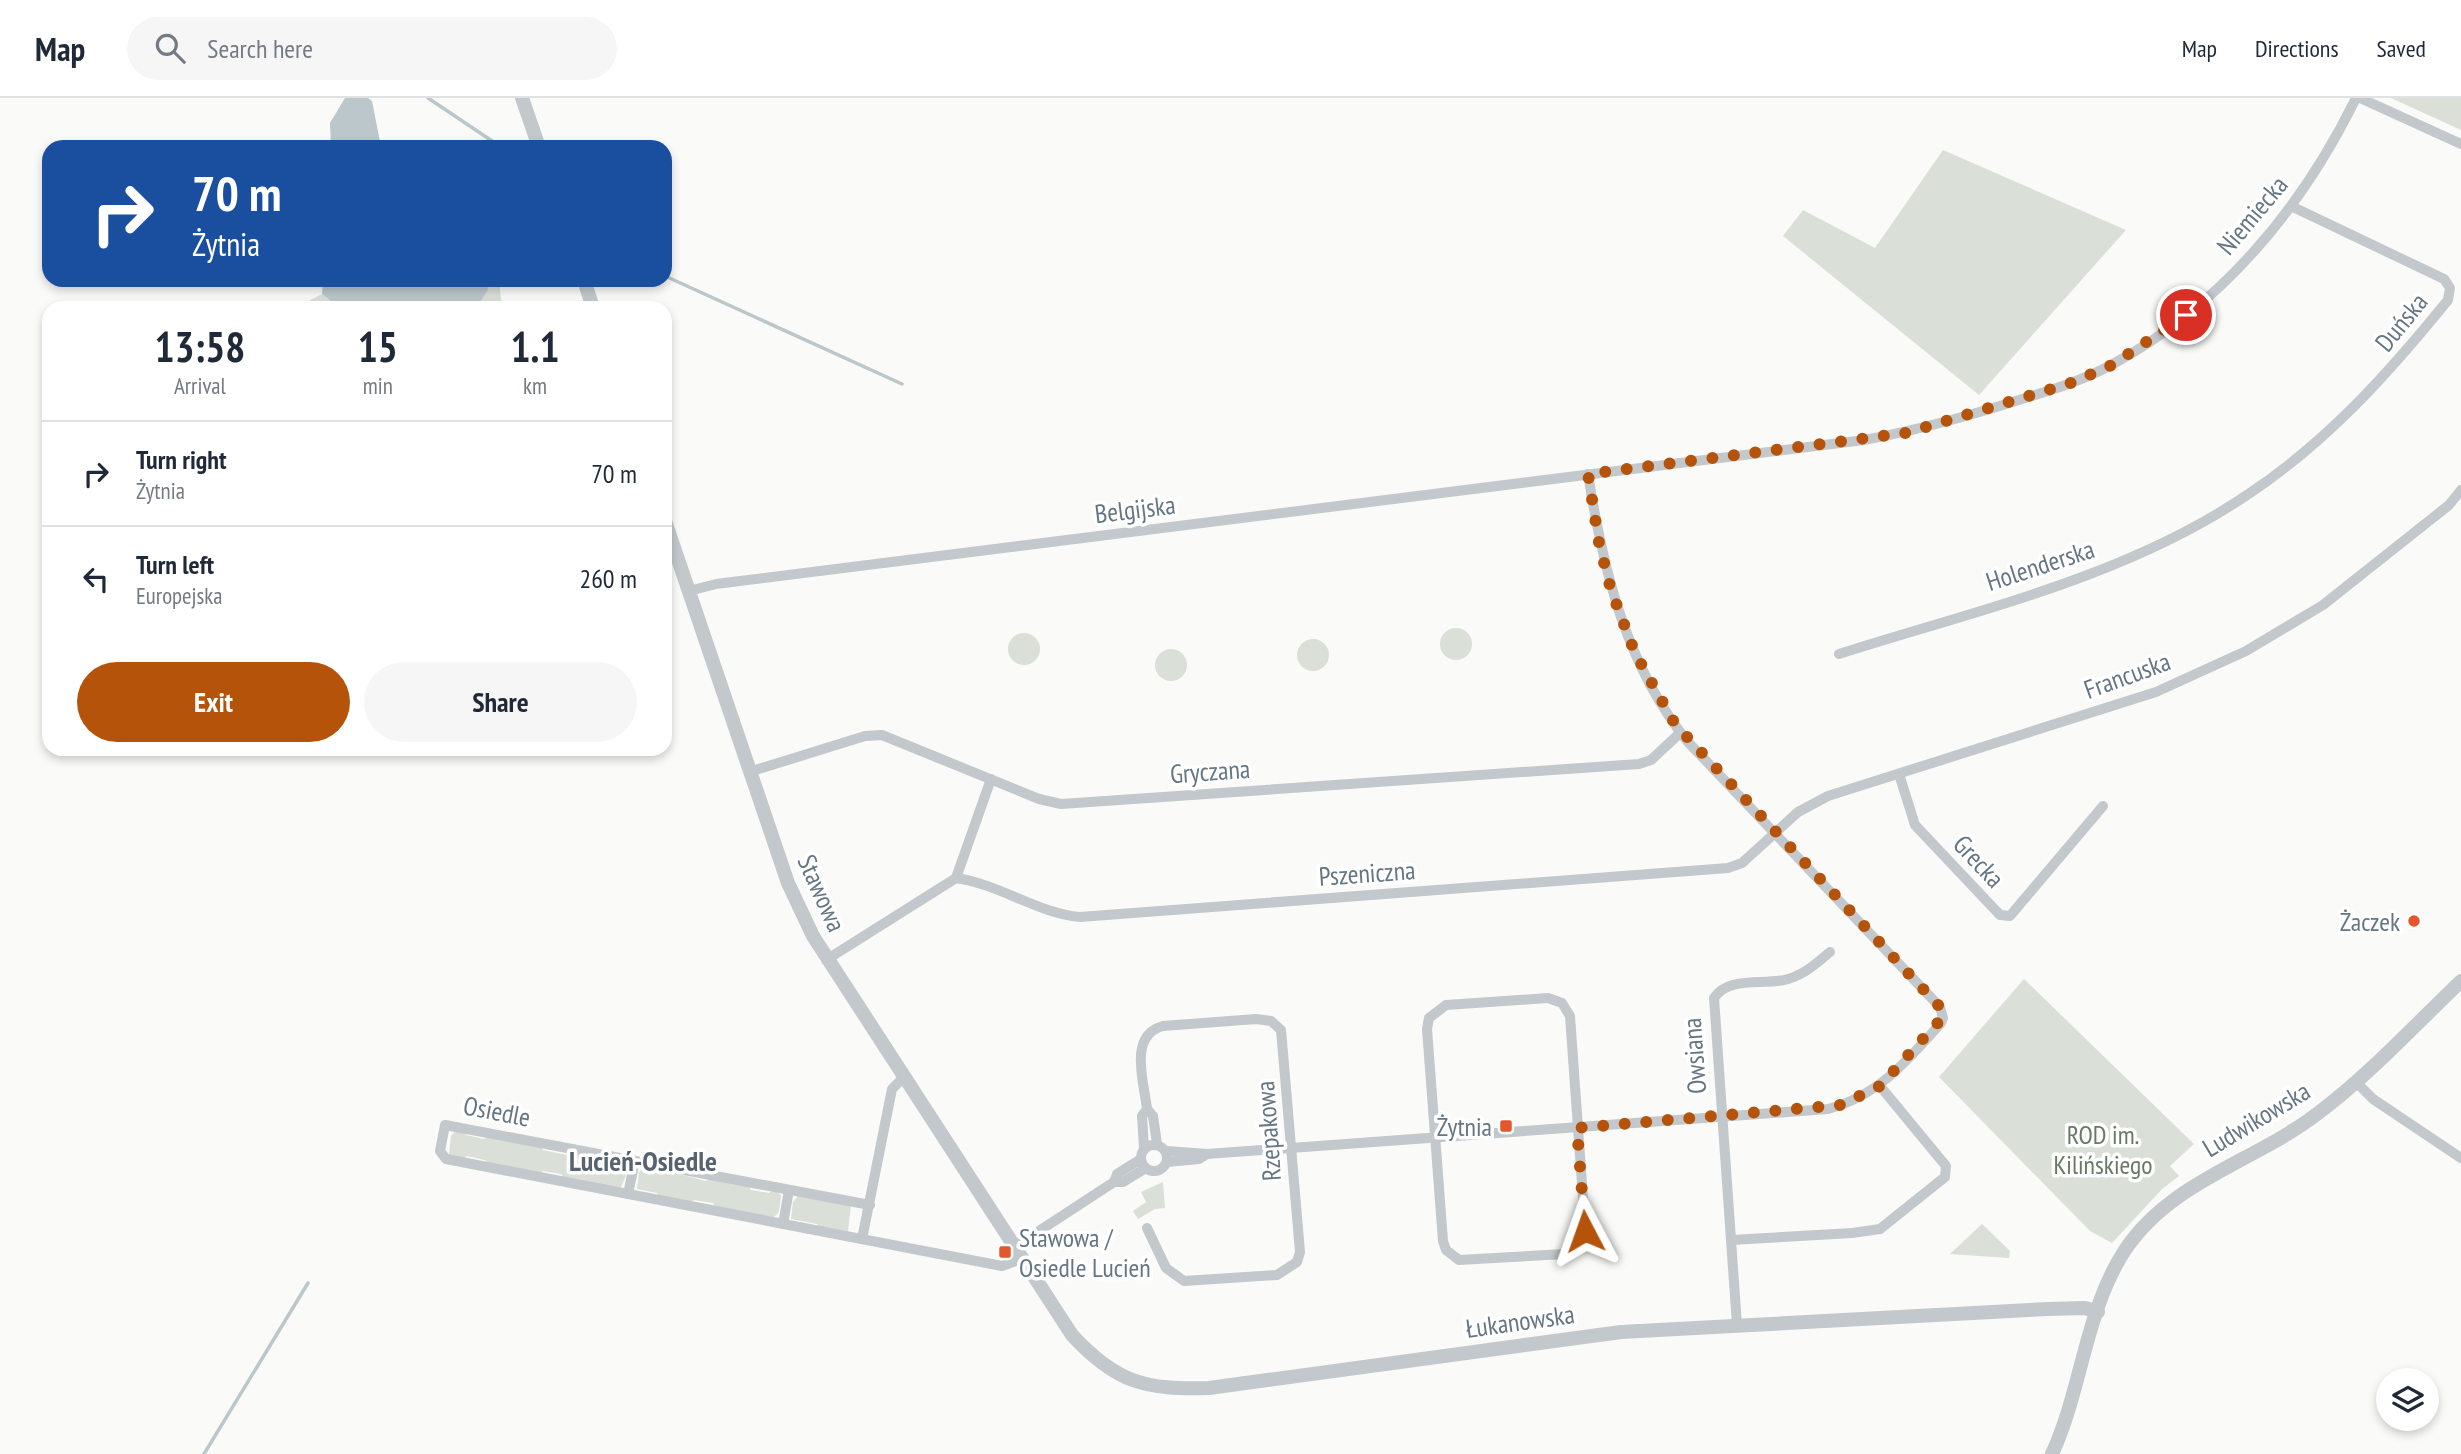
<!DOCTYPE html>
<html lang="en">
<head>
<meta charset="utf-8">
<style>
	:root { --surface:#fff; --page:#f6f6f7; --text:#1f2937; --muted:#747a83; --line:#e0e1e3; --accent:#b45309 }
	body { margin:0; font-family:"PT Sans Narrow",sans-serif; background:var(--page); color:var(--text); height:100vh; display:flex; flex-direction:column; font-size:26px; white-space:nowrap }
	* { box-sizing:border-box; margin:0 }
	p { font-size:23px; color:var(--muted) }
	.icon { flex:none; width:38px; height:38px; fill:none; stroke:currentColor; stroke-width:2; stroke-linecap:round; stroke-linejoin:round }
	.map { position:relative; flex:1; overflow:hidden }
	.panel { position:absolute; left:42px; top:203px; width:630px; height:455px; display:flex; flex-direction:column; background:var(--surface); border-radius:21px; box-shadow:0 4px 10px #0003 }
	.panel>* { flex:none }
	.hud { position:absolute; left:42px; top:42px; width:630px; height:147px; border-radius:21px; box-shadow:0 4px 10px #0003; background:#1a4fa0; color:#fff; overflow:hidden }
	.fabs { position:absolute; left:2376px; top:1270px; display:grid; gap:14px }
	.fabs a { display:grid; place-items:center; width:63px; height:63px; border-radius:50%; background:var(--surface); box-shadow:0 4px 10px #0003; font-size:35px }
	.pin { position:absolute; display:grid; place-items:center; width:60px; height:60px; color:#fff; margin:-30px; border:4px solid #fff; border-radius:50%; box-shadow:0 2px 7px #0007 }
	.me { position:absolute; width:77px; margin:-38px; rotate:356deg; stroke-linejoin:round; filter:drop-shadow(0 0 5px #0008) }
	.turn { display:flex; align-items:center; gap:24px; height:147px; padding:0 35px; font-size:32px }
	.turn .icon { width:91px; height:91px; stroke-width:2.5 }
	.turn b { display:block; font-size:49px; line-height:60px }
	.eta { display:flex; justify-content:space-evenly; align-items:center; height:119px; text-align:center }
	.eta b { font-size:42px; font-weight:800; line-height:49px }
	.button { display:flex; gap:14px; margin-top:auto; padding:14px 35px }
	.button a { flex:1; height:80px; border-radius:42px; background:var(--accent); color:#fff; font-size:28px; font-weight:800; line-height:80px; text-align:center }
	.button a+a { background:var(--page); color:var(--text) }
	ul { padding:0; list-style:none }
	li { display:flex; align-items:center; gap:21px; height:105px; padding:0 35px; border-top:2px solid var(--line) }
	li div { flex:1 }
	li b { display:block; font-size:26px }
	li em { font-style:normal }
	header { display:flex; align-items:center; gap:42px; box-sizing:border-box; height:98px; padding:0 35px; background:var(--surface); border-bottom:2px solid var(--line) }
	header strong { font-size:33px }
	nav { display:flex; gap:38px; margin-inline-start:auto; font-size:24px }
	.search { width:490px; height:63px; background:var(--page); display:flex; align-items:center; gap:18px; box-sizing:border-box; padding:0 24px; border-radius:38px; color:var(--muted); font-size:26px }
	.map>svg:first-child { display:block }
	.green { fill:#dadfd7 }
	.water { fill:#bbc7cb }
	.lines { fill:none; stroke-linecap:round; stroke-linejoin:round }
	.stream { stroke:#bbc7cb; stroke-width:3.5 }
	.minor { stroke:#c3c8cc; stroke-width:10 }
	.tertiary { stroke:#c3c8cc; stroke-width:14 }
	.route { stroke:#b45309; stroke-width:12; stroke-dasharray:0 21.6 }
	.poi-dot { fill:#e4572e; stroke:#fff; stroke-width:2.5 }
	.labels { text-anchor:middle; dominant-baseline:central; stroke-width:7; stroke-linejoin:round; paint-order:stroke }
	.street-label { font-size:26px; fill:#657683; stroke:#fff }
	.poi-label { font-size:26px; fill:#657683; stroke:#fff; text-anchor:end }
	.park-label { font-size:26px; fill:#687a64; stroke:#fff }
	.neighbourhood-label { font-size:28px; font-weight:bold; fill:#57646e; stroke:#fff }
</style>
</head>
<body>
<header>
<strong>Map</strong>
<div class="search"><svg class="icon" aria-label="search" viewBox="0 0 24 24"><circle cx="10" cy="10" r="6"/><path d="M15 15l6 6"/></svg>Search here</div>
<nav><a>Map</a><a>Directions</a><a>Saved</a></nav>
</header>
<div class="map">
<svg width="2461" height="1356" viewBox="0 0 2461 1356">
	<rect width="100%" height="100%" fill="#fafaf8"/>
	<g class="green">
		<path d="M2391 0H2461V32Z"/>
		<path d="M1943 52 2126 132 1979 297 1783 138 1803 112 1875 150Z"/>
		<path d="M489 182H499L502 210H483L481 203 488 192Z"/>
		<path d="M322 196 331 203 381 206 383 210H296Z"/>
		<circle cx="1456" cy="546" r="16"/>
		<circle cx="1024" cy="551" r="16"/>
		<circle cx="1313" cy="557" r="16"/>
		<circle cx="1171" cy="567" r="16"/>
		<path d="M2024 881 2194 1046 2170 1068 2179 1078 2162 1091 2112 1145 2090 1133 1939 979Z"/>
		<path d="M455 1033H463L466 1037 484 1041 489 1038 540 1047 543 1052 572 1058 577 1054 623 1064 628 1073 620 1091 565 1081 561 1076 543 1073 538 1076 489 1067 485 1062 467 1058 462 1062 449 1057 451 1038Z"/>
		<path d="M647 1068 706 1083 710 1080 748 1087 751 1092 769 1095 773 1092 781 1097 779 1114 773 1120 716 1111 713 1105 694 1102 690 1105 661 1100 657 1095 637 1091 639 1074Z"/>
		<path d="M1163 1084 1165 1110 1155 1111 1138 1121 1133 1113 1146 1104 1141 1094Z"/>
		<path d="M798 1098 851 1107 848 1133 820 1130 817 1126 791 1121 793 1104Z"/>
		<path d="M1982 1126 2010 1153 2009 1160 1950 1156Z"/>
	</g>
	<g class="water">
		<path d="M345 0H368L372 3 381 49H331L330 25Z"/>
		<path d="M323 182H489L488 192 481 203 483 210H383L380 206 331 203 322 196Z"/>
	</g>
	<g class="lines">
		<g class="stream">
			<path d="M428 0 501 49"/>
			<path d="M665 178 902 286"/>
			<path d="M204 1356 308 1185"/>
		</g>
		<g class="minor">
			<path d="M2360 0 2461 46"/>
			<path d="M689 493 716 486 1864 342C1908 334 1950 323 1993 310 2033 297 2075 287 2113 266 2222 207 2302 110 2356 0"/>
			<path d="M1839 556C1977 512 2126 479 2247 397 2327 344 2388 276 2448 202L2450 190 2444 181 2293 109"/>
			<path d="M749 674 865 638 882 637 1039 701 1061 706 1639 666 1651 662 1680 635"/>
			<path d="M1899 676 1915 727 2000 817 2010 818 2103 708"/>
			<path d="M956 780C999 786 1037 815 1080 819L1728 770 1742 765 1798 714 1828 698 2156 594 2246 553 2323 507 2449 407 2461 392"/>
			<path d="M826 862 956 780 991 681"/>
			<path d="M1548 900 1562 905 1570 918 1585 1128 1583 1142 1564 1156 1459 1162 1446 1152 1443 1143 1427 931 1429 920 1446 907Z"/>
			<path d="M2355 983 2373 1001 2461 1060"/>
			<path d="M1147 1011 1153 1018 1157 1046"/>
			<circle cx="1154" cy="1060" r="13"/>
			<path d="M1144 1050 1142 1018 1147 1011C1144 984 1128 937 1163 928L1256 921 1271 923 1281 932 1300 1154 1297 1164 1277 1177 1184 1183 1166 1170 1147 1130"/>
			<path d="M1166 1053 1207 1056 1828 1011C1878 998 1908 962 1941 925L1943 920 1940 909 1688 644C1626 568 1603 471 1588 376"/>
			<path d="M1167 1064 1199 1061 1207 1056"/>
			<path d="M1114 1084H1123L1146 1070"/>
			<path d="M628 1096 635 1063"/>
			<path d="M870 1107 445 1027 440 1053 446 1061 1002 1168 1021 1161"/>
			<path d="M783 1126 789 1092"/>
			<path d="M862 1141 892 991 903 980"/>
			<path d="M1731 1142 1852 1135 1880 1131 1945 1079 1946 1068 1880 988"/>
			<path d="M1013 1150 1114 1084 1117 1076 1141 1061"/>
			<path d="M1737 1227 1714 900C1729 877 1765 888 1788 881 1805 876 1817 865 1830 854"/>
		</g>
		<g class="tertiary">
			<path d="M522 0 539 49"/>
			<path d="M584 182 593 210"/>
			<path d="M665 423 788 785 813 838 1072 1237C1116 1285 1146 1292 1209 1290L1621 1234 2048 1211 2085 1210 2098 1214"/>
			<path d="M2052 1356C2082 1291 2085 1213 2125 1152 2171 1083 2254 1064 2317 1016 2369 977 2414 928 2461 883"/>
		</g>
	</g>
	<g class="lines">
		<path class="route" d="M1585 1133 1577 1030 1841 1007 1880 988 1943 919 1940 909 1675 626 1635 555 1611 492 1599 445 1588 376 1906 335 2071 285 2112 267 2186 217"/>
	</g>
	<g class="poi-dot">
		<circle cx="2414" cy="823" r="7"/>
		<rect x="1499" y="1021" width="14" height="14" rx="3.5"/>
		<rect x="998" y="1147" width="14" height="14" rx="3.5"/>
	</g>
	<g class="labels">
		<g class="street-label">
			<text transform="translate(2252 117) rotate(-50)">Niemiecka</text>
			<text transform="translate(2401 224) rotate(-51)">Duńska</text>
			<text transform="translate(1135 411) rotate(-7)">Belgijska</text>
			<text transform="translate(2040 467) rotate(-18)">Holenderska</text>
			<text transform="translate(2127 577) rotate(-20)">Francuska</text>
			<text transform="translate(1210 673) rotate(-4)">Gryczana</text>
			<text transform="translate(1979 763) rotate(47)">Grecka</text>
			<text transform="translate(1367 775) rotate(-4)">Pszeniczna</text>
			<text transform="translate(822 795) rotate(66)">Stawowa</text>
			<text transform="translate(1694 958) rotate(-94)">Owsiana</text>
			<text transform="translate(497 1013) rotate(11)">Osiedle</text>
			<text transform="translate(2256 1021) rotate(-31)">Ludwikowska</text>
			<text transform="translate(1268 1033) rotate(-94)">Rzepakowa</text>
			<text transform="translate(1520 1223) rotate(-8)">Łukanowska</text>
		</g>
		<g class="poi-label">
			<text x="2400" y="823">Żaczek</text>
			<text x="1492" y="1028">Żytnia</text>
			<text x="1019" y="1139" text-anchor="start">Stawowa /<tspan x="1019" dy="30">Osiedle Lucień</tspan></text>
		</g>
		<g class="park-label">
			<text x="2103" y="1036">ROD im.<tspan x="2103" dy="30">Kilińskiego</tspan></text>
		</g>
		<g class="neighbourhood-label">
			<text x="643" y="1062">Lucień-Osiedle</text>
		</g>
	</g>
</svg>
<div class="fabs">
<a><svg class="icon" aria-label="layers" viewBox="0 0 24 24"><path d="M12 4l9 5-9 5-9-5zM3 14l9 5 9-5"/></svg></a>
</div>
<div class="pin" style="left:2186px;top:217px;background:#d93025"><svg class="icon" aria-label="arrive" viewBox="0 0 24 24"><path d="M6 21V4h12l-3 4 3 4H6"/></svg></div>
<svg class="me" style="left:1585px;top:1133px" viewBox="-20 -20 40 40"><path d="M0-17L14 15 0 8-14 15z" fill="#b45309" stroke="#fff" stroke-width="4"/></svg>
<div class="hud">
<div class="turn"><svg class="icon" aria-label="right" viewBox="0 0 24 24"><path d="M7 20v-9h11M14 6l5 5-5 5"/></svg><div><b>70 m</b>Żytnia</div></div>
</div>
<section class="panel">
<div class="eta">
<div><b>13:58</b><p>Arrival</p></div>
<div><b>15</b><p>min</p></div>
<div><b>1.1</b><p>km</p></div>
</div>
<ul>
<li><svg class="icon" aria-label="right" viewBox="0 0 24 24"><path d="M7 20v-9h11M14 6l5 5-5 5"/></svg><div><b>Turn right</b><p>Żytnia</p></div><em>70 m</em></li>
<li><svg class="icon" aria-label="left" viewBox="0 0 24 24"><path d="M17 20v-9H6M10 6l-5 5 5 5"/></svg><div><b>Turn left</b><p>Europejska</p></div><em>260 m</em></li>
</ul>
<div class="button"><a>Exit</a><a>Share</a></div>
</section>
</div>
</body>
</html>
